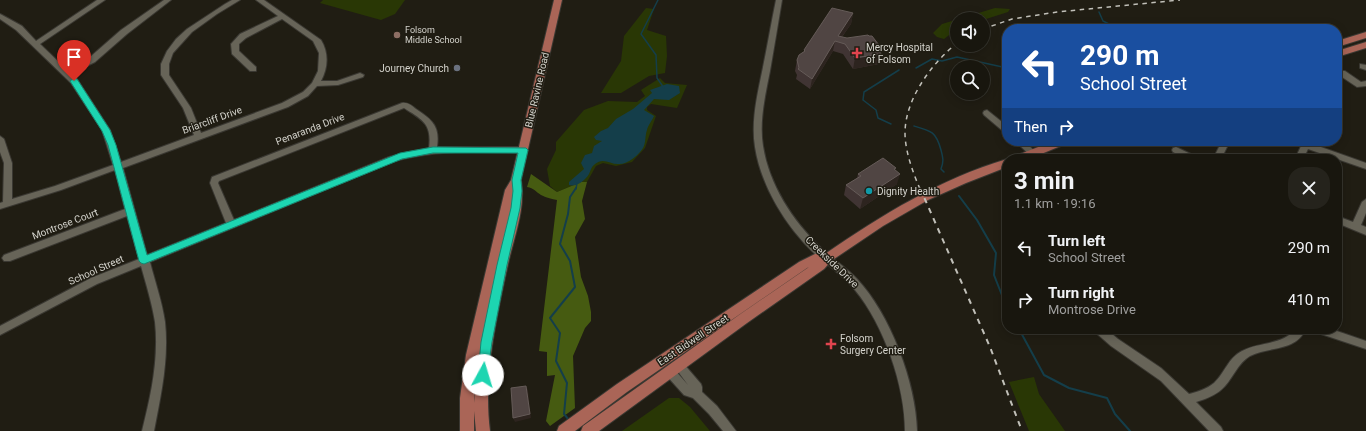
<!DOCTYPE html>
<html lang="en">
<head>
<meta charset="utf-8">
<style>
	:root { --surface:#18160e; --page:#25231c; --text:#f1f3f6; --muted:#9f9f9e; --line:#36352e }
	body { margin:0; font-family:Roboto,sans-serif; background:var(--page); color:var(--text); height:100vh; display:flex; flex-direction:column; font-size:15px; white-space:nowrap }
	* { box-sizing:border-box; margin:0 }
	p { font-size:13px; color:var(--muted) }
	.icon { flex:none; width:22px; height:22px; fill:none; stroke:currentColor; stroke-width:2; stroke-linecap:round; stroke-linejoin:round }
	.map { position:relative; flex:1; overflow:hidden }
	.drawer { position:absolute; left:1002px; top:154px; width:340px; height:180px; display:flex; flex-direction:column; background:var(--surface); border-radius:16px; box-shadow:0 2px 10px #0003,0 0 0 1px var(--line) }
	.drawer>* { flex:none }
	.guide { position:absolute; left:1002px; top:24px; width:340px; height:122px; border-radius:16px; box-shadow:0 2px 10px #0003,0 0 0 1px var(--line); background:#1a4fa0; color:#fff; overflow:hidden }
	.fabs { position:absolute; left:950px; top:12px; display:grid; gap:8px }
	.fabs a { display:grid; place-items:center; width:40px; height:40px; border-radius:50%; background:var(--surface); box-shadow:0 2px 10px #0003,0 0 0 1px var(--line); font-size:20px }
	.pin { position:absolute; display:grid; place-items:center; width:34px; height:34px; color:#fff; margin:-41px -17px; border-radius:50% 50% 50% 0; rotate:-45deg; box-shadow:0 0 4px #0007 }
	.pin .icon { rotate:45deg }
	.me { position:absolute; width:44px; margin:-22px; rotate:6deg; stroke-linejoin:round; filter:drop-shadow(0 0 3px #0008) }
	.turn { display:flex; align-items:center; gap:14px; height:84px; padding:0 12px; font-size:18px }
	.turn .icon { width:52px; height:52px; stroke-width:2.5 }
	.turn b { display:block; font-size:28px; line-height:34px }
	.then { display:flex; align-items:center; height:38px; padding:0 12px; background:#0003; gap:8px; font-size:15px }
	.round { display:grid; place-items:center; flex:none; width:42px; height:42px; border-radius:16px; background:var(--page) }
	.head { display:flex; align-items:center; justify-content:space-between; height:68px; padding:0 12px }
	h1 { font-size:24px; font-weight:700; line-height:30px }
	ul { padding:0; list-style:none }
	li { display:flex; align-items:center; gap:12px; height:52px; padding:0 12px }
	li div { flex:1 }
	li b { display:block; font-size:15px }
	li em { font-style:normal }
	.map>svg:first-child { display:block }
	.green { fill:#293705 }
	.forest { fill:#465b11 }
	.water { fill:#143e4a }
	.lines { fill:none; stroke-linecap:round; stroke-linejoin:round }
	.stream-far1 { stroke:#143e4a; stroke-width:1.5 }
	.stream { stroke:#143e4a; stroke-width:2 }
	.minor-casing { stroke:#3a3832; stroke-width:2 }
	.major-casing { stroke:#3a3832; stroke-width:2 }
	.minor { fill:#676458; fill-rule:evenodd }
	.major { fill:#aa6557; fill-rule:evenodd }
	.rail-far1 { stroke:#c1c0b9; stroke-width:1.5; stroke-dasharray:4.5 4.5; stroke-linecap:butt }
	.rail { stroke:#c1c0b9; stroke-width:2; stroke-dasharray:5.5 5.5; stroke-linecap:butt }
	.wall { fill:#403433 }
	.shaded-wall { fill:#2d241f }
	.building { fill:#504543; stroke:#655b58 }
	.route { fill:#1dd5b1; stroke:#138a73 }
	.education-dot { fill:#8d6e63; stroke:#201d13; stroke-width:1.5 }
	.health-dot { fill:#e0444e; stroke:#201d13; stroke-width:1.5 }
	.worship-dot { fill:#6b7280; stroke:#201d13; stroke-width:1.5 }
	.culture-dot { fill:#0f9aa8; stroke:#201d13; stroke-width:1.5 }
	.labels { text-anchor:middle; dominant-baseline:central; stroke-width:3; stroke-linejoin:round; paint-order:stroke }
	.far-poi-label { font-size:9px; fill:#d4d3cc; stroke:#201d13; text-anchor:start }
	.poi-label { font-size:10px; fill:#d4d3cc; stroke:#201d13; text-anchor:start }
	.street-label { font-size:10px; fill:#d4d3cc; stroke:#201d13 }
</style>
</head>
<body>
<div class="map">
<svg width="1366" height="431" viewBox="0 0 1366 431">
	<rect width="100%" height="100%" fill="#201d13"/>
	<g class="green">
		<path d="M323 0H405L395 14 381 20 320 3Z"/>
		<path d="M646 8 654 9 647 30 666 36 667 56 665 73 649 76 621 93H601L621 61 624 36Z"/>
		<path d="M995 8 1010 9 1008 12 983 20 957 19V29L944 39 937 37 933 33 942 24Z"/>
		<path d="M660 78 665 83 687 85 677 108 651 104 647 107V110L656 116 645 148 632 162 616 166 603 163 596 166 587 182H581L557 192 550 186 547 169 556 150V142L584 110 608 101 637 102 645 96 641 90Z"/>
		<path d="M1034 377 1039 394 1065 431H1029L1009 382Z"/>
		<path d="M669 398H679L690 407 710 431H622Z"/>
	</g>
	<path class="forest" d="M531 174 557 192 581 182H587L582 201 585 219 575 237 581 277 588 296 591 312V321L585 328 573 356 575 408 550 426 546 421 555 375 547 376V352L539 351 557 200C552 199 547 198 541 195 536 192 534 188 527 187Z"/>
	<path class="water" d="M667 84 679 86 680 93 669 100 654 99 644 110 654 116C652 121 648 125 647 130 645 135 646 143 643 148 639 155 627 165 618 164 610 164 603 157 595 164 591 167 591 170 589 174 585 181 576 187 569 185V182L584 169 581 163 585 155 592 153 594 146 602 141 596 140 594 137 601 131 608 128 616 119 633 109 652 93 650 90Z"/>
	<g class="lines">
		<g class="stream-far1">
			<path d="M658 0 641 34 656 55 657 78 664 88"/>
			<path d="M1099 12 1103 21 1119 29"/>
			<path d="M916 68 932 59 942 61 957 57 1007 68"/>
			<path d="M891 124 878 118 876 110 863 100 864 92 899 70"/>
			<path d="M914 126C932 131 936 132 941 150 943 158 944 161 941 169L944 172"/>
			<path d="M576 189 577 183"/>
		</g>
		<g class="stream">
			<path d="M959 196 977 220 996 253 994 275 1007 308"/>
			<path d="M1019 329 1044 375 1069 388 1107 398 1115 414 1130 431"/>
			<path d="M569 420 564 414 567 383 556 361 560 333 550 318 575 287 570 261 560 244 568 214 570 197 576 188"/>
		</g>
		<defs>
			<g id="minor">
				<path d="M97 0H105L40 44 67 70 89 58 121 30 164 0H171L127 34 95 62 71 74 77 79 110 130 121 162 194 135 183 108 161 75V64L167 51 176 39 187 29 225 4 232 0H240L217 14 192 32 173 53 169 64V75L191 108 201 133 282 103 303 92 312 83 318 71 319 53 313 41 282 19 246 38 239 44V51L256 67V71H250L232 54 231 44 240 34 278 16 256 0H264L321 40C329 53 328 68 321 81H337L360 73 364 75 363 77 338 85 317 86 308 96 288 107 123 168 147 255 226 223 210 183 212 177 402 103C408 102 412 106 416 109 433 120 440 127 437 147H523L527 150 523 153C480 152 437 149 395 161L150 262C155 282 162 301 165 322 169 359 161 395 154 431H142C151 395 159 359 155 322 152 303 146 284 141 266L97 284 0 335V326L91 278 139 259 127 216 10 261H4L2 258 4 255 125 209 115 170 61 190 0 209V203L3 202 4 163 0 152V136L4 139 12 163V199L55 186 113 165 102 130 71 83 16 30 0 19V14L2 15 22 26 36 41ZM404 108C423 120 432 124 429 148L408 152 389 157 234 220 218 183 219 181Z"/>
				<path d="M776 0H782C778 24 774 48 770 71 765 96 759 122 763 146 769 185 793 221 820 247 832 259 846 267 857 279 890 314 916 383 917 431H905C905 386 884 325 855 290 844 276 828 266 815 254 786 227 761 186 755 147 751 122 757 96 762 72 767 48 771 24 776 0Z"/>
				<path d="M1360 64 1366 65V70L1360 68Z"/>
				<path d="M1339 71H1345L1361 82 1366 81V86L1357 87 1339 75Z"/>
				<path d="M987 110 1007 126V133L1004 132 984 115 983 113 984 111Z"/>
				<path d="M1015 141H1024L1043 159H1034Z"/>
				<path d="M1222 141H1230L1221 159H1213Z"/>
				<path d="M1291 141H1304L1366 163V169L1308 149 1303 159H1295L1301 146 1292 143Z"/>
				<path d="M1176 147 1197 157 1198 159H1187L1173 152 1172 150 1173 148Z"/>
				<path d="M1366 199V213L1361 225 1366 227V235L1337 223V216L1353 222 1362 202Z"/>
				<path d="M1094 329H1106L1118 339 1161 368 1189 394C1197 392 1207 389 1214 383 1225 373 1228 358 1242 351 1258 342 1284 345 1295 329H1306C1295 352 1270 346 1250 356 1238 363 1234 376 1225 386 1217 395 1206 399 1196 402L1221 427 1223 431H1209L1161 381 1111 346 1095 332Z"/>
				<path d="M1314 329H1331L1366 341V349L1315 332Z"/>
				<path d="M679 361 683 363 701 384 702 387V392L717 406 736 431H723L709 414 693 398 684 395 666 375 665 372 666 369 670 367 674 369 688 385 674 366 675 363Z"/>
			</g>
			<g id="major">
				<path d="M554 0H562L521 180C526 208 514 237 508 264 496 318 483 376 490 431H476L474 411V431H460V398L466 355 505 190 511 180ZM478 355 474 403V398Z"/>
				<path d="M1366 32V38L1337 47V41Z"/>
				<path d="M1366 42V48L1337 57V51Z"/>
				<path d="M1054 141H1069L1068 143 1029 159H1014L1015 156Z"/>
				<path d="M1007 159V167L966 183 928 200 883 226 831 261 824 269 747 323 599 431H581L583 426 739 315 809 267 807 268 627 392 575 431H557L559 426 617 384 799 262 815 254H825C882 215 940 179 1007 159Z"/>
			</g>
		</defs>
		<use href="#minor" class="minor-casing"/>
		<use href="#major" class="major-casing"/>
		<use href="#minor" class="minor"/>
		<use href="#major" class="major"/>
		<g class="rail-far1">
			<path d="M983 29 1012 19 1057 12 1180 0"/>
			<path d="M920 189C913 173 905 151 905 133 905 99 932 63 957 43"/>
		</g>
		<path class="rail" d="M920 188 990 347 1022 431"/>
	</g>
	<g class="wall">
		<path d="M853 13 851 24 842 37 882 49 879 64 853 69 843 54 833 51 810 89 796 79 797 75 795 71 797 60 804 52V50Z"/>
		<path d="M896 170 897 184 860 209 844 195 846 185 857 178 858 174Z"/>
	</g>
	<g class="shaded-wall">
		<path d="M853 13 851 24 838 42V36Z"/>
		<path d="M835 41 833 51 810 89 812 79Z"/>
		<path d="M882 49 879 64 853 69 855 58Z"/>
		<path d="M900 174 897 184 860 209 863 198Z"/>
		<path d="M526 386 528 390 531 418 515 422 513 418Z"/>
	</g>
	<g class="building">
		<path d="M832 8 853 13 838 36 847 38 868 35 869 36H872L882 49 879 50 881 54 855 58 845 44 835 41 812 79 798 69 799 68 797 60 799 55 805 51 804 50Z"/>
		<path d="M883 158 896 168 894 169 900 174 863 198 846 185 861 176 858 174Z"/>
		<path d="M526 386 530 414 513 418 511 388Z"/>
	</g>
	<path class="route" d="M74 78 77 79 110 130 116 145 147 255 400 153 433 147 526 148 528 150 521 180 522 191 520 208 507 265 492 342 487 378 483 380 479 378 478 375 481 342 497 265 511 208 513 191 512 180 518 153H433L402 159 144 264 141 263 139 261 108 145 102 131 70 81Z"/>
	<circle class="education-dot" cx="397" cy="35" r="4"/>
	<g class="health-dot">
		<path d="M855 47h4v4h4v4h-4v4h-4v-4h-4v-4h4z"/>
		<path d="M829 338h4v4h4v4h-4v4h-4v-4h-4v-4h4z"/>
	</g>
	<circle class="worship-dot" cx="457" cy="68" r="4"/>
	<circle class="culture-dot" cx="869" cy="191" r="4"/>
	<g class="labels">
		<g class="far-poi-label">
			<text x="405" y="30">Folsom<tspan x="405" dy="10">Middle School</tspan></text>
		</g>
		<g class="poi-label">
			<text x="866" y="47">Mercy Hospital<tspan x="866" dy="12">of Folsom</tspan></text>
			<text x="449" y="68" text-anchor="end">Journey Church</text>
			<text x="877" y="191">Dignity Health</text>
			<text x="840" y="338">Folsom<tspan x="840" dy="12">Surgery Center</tspan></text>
		</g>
		<g class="street-label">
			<text transform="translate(537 90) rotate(-77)">Blue Ravine Road</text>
			<text transform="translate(212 120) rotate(-20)">Briarcliff Drive</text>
			<text transform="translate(310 129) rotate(-21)">Penaranda Drive</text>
			<text transform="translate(65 224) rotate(-21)">Montrose Court</text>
			<text transform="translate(832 262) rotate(44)">Creekside Drive</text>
			<text transform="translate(96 270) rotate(-24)">School Street</text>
			<text transform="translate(693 340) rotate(-34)">East Bidwell Street</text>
		</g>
	</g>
</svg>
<div class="fabs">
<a><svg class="icon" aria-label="sound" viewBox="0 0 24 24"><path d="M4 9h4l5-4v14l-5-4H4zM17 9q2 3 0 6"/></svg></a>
<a><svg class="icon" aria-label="search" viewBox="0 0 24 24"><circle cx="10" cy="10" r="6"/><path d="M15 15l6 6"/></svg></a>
</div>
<div class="pin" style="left:74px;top:81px;background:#d93025"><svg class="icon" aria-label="arrive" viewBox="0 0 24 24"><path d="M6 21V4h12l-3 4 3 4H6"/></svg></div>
<svg class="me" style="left:483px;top:375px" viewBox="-20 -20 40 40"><circle r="19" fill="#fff"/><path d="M0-13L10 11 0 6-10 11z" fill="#1dd5b1"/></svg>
<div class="guide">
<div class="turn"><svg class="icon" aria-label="left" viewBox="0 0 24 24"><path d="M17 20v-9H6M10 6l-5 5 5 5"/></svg><div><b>290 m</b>School Street</div></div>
<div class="then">Then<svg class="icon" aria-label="right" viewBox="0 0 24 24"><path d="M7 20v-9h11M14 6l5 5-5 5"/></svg></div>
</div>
<section class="drawer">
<div class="head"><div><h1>3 min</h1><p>1.1 km · 19:16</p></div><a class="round"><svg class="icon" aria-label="close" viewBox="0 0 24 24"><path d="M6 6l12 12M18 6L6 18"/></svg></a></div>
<ul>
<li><svg class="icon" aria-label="left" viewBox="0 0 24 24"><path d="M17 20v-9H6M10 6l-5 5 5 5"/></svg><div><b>Turn left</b><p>School Street</p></div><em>290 m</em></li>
<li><svg class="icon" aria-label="right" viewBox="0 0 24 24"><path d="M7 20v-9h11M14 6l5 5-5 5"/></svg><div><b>Turn right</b><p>Montrose Drive</p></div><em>410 m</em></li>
</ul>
</section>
</div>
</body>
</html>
